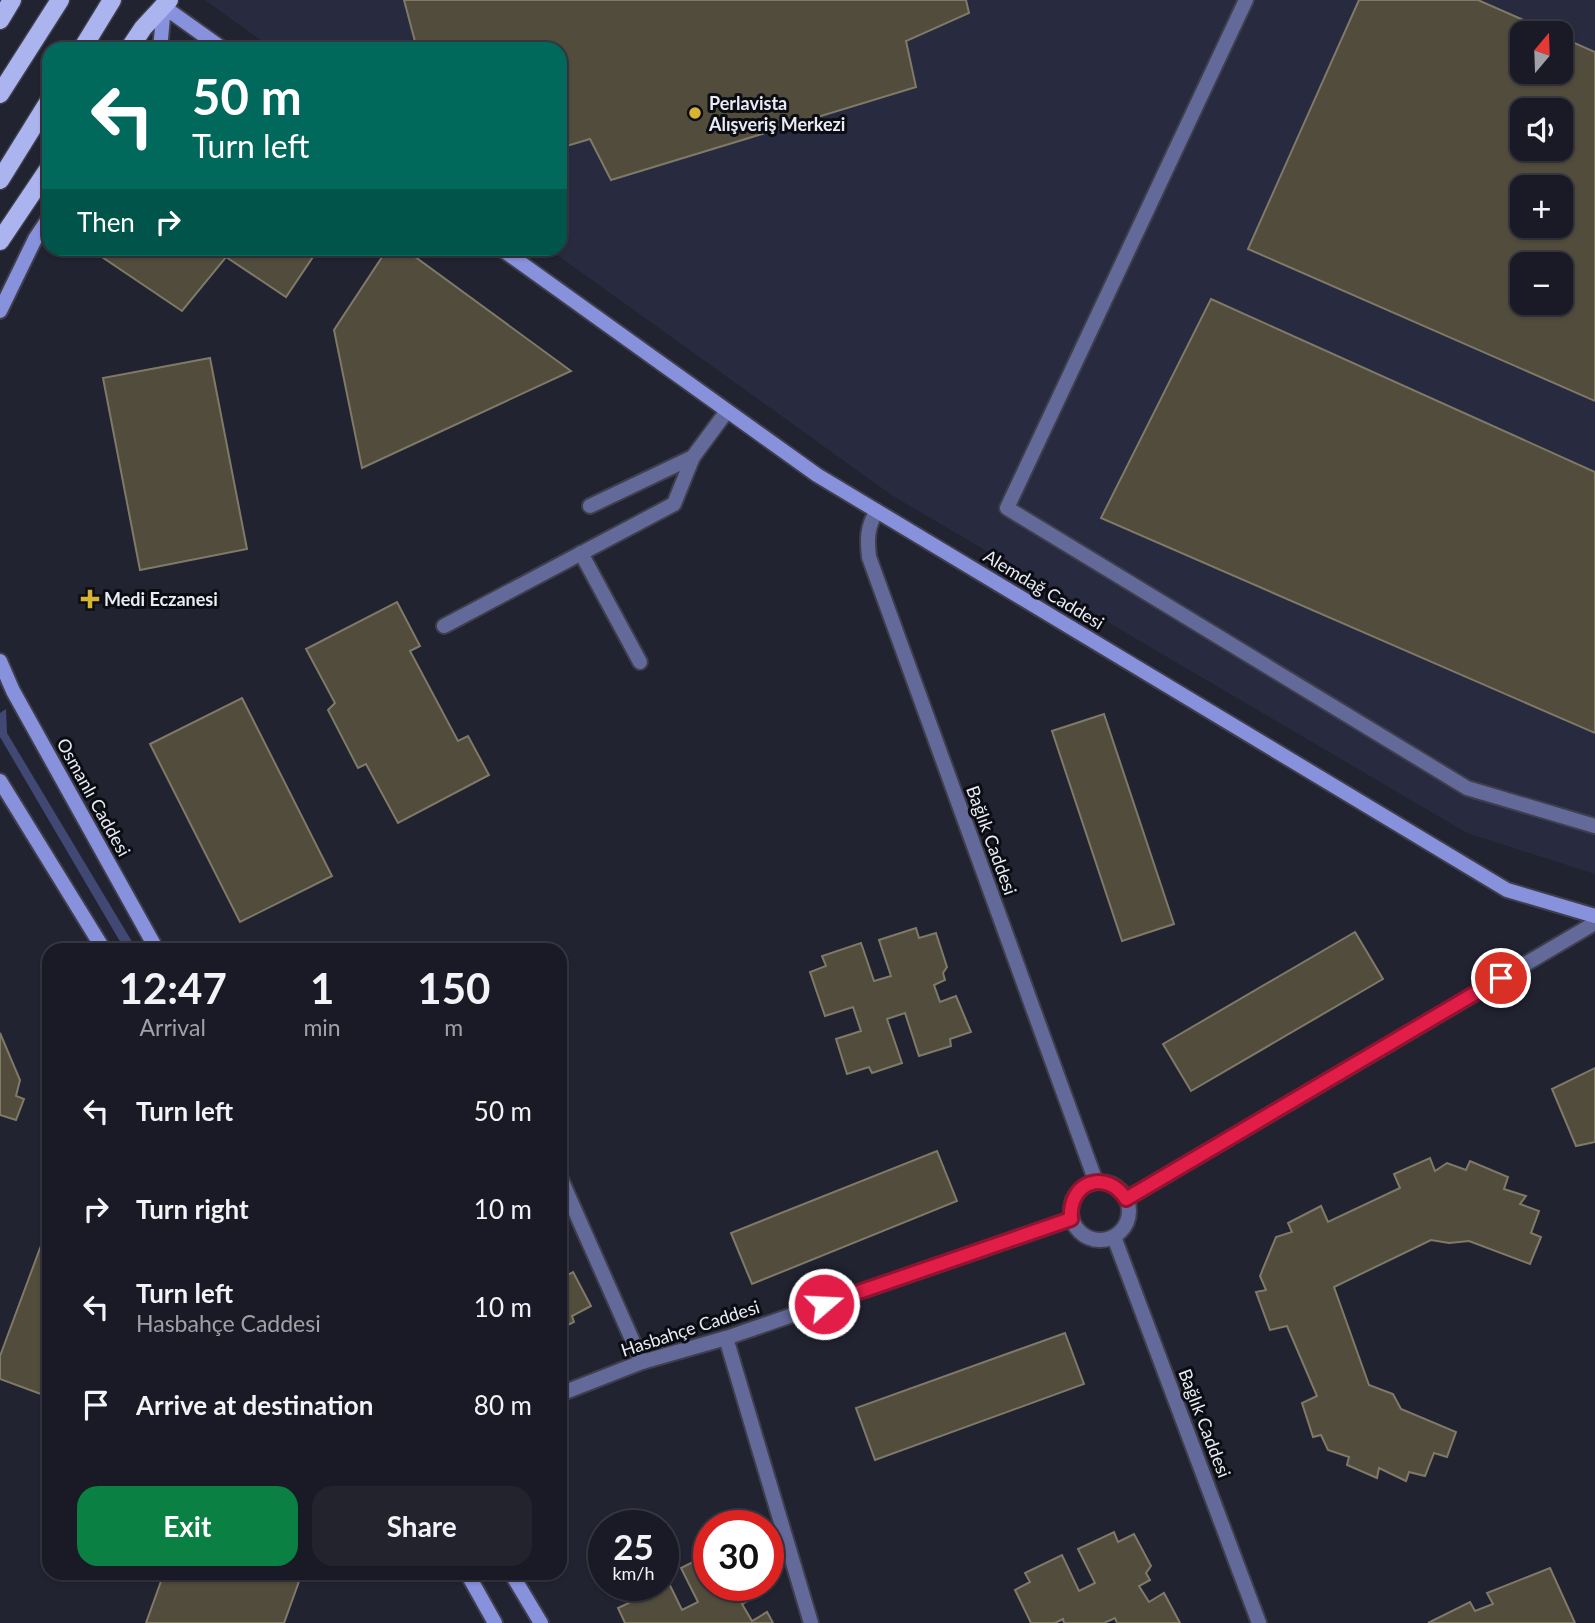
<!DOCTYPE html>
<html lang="en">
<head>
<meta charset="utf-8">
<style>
	:root { --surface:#191a25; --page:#22232d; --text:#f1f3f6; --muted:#9fa1a7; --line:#373842; --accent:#0b8043 }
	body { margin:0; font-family:Lato,sans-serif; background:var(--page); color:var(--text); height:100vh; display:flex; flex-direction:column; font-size:26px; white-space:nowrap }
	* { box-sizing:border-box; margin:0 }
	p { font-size:23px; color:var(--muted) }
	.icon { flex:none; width:38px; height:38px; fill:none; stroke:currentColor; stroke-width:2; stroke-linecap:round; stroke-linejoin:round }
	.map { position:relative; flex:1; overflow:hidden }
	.panel { position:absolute; left:42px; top:943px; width:525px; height:637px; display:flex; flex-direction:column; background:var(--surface); border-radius:21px; box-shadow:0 2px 5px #0004,0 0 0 2px var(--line) }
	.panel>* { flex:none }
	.top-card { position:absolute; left:42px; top:42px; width:525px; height:214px; border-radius:21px; box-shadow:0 2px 5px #0004,0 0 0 2px var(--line); background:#00695c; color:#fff; overflow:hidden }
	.needle { width:46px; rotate:19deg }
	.fabs { position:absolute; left:1510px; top:21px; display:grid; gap:14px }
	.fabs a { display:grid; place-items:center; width:63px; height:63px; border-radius:14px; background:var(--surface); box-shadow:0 2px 5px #0004,0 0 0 2px var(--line); font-size:35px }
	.speed { position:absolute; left:588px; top:1510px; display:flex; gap:14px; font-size:35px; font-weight:700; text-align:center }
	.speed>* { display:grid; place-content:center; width:91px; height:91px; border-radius:50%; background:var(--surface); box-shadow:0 2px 5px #0004,0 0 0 2px var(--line); line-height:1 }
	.speed small { font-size:18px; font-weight:400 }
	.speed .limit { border:10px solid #d22; background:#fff; color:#111 }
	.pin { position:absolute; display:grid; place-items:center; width:60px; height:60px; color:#fff; margin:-30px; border:4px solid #fff; border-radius:50%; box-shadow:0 2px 7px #0007 }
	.me { position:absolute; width:77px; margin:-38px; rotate:71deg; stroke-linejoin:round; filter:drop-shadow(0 0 5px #0008) }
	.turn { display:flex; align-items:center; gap:24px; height:147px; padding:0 35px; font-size:32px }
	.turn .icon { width:91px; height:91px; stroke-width:2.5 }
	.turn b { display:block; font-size:49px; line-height:60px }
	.then { display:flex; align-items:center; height:66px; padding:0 35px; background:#0003; gap:14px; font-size:26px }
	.eta { display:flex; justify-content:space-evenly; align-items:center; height:119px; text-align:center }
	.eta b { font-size:42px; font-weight:700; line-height:49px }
	.button { display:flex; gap:14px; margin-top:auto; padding:14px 35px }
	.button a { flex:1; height:80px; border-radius:21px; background:var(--accent); color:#fff; font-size:28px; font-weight:700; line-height:80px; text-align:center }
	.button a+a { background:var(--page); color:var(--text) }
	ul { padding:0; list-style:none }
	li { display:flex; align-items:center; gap:21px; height:98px; padding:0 35px }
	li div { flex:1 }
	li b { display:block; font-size:26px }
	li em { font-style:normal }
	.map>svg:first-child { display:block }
	.built { fill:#282b3f; fill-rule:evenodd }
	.green { fill:#424874 }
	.building { fill:#514c3c; stroke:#7f7a68; stroke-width:2; fill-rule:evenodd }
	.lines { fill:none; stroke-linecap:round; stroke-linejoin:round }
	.lane-casing { stroke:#3d3f4c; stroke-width:18 }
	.street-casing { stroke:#3d3f4c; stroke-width:18 }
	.secondary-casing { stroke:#3d3f4c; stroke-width:18 }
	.primary-casing { stroke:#3d3f4c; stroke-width:21 }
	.lane { stroke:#636a99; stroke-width:14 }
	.street { stroke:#636a99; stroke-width:14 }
	.secondary { stroke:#8891dc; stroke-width:14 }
	.primary { stroke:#abb4ee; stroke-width:18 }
	.route-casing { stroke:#92132f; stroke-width:18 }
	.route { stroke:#e11d48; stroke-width:12 }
	.poi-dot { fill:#d8b434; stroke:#0c0d13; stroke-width:2.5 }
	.labels { text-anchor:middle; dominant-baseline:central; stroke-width:6; stroke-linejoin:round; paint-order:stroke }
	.poi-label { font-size:18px; font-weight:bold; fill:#e9ebf5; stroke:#0c0d13; text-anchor:start }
	.street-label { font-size:18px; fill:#e9ebf5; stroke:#0c0d13 }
</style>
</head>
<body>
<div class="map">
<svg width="1595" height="1623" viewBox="0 0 1595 1623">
	<rect width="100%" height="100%" fill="#212331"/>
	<path class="built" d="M205 0H1595V874L1467 833 893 496 549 249 560 248V49H273ZM1522 33H1561V72H1522ZM1522 110H1561V149H1522ZM1522 187H1561V226H1522ZM1522 264H1561V303H1522Z"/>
	<path class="green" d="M6 709 7 733 137 950H125L0 737V713Z"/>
	<g class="building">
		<path d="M404 0H966L969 13 906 41 916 87 611 180 590 139 560 148V49H417Z"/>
		<path d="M1359 0H1478L1553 33H1522V72H1561V37L1595 52V401L1248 249ZM1522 110H1561V149H1522ZM1522 187H1561V226H1522ZM1522 264H1561V303H1522Z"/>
		<path d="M104 248H319L286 297 226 257 182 311 99 255Z"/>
		<path d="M388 248H403L571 371 362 468 334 330Z"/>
		<path d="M1211 299 1595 472V733L1101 518Z"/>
		<path d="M210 358 247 549 140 570 103 378Z"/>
		<path d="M397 602 420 646 410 651 458 741 468 736 489 775 398 823 366 764 358 768 328 710 335 703 306 649Z"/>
		<path d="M242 698 332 876 240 922 150 744Z"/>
		<path d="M1104 714 1174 924 1122 941 1052 731Z"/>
		<path d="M916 928 919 938 936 933 947 967 943 973 945 980 934 985 940 1002 956 996 971 1032 950 1039 951 1046 919 1056 905 1013 887 1019 902 1063 872 1073 869 1067 847 1074 836 1039 861 1031 853 1007 825 1016 810 972 826 966 822 956 861 943 874 981 891 976 879 940Z"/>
		<path d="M1355 932 1383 979 1191 1091 1163 1044Z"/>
		<path d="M0 1033 20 1080 16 1096 24 1099 16 1120 0 1115Z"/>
		<path d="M1595 1068V1142L1576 1146 1552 1089Z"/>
		<path d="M937 1151 957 1201 752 1284 731 1233Z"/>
		<path d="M1430 1158 1435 1171 1447 1163 1466 1170 1470 1161 1508 1177 1504 1189 1526 1196 1520 1204 1539 1211 1531 1233 1541 1237 1530 1264 1469 1241 1449 1243 1431 1240 1334 1287 1369 1385 1393 1394 1401 1409 1456 1432 1447 1457 1434 1453 1425 1476 1409 1472 1406 1481 1379 1468 1377 1478 1347 1465 1349 1457 1328 1450 1321 1435 1313 1437 1302 1403 1317 1396 1287 1326 1270 1330 1256 1292 1266 1290 1260 1276 1276 1237 1292 1232 1288 1223 1321 1206 1328 1222 1400 1188 1394 1174Z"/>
		<path d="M49 1224V1397L0 1379V1356Z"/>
		<path d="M573 1272 591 1306 572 1316 574 1322 560 1329V1279Z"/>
		<path d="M1065 1333 1084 1384 875 1460 856 1408Z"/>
		<path d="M1114 1532 1118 1542 1134 1534 1151 1566 1146 1573 1150 1580 1139 1586 1149 1602 1164 1593 1180 1623H1117L1115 1618 1104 1623H1064L1063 1619 1055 1623H1031L1015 1590 1030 1582 1025 1573 1062 1555 1079 1591 1095 1583 1078 1549Z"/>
		<path d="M709 1554V1586H753L749 1592 753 1598 742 1604 752 1621 767 1612 773 1623H625L618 1608 633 1601 628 1591 640 1586H663L664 1573 682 1610 698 1602 681 1568Z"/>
		<path d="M1550 1568 1575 1623H1428L1470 1602 1475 1611 1493 1604 1487 1593Z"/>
		<path d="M164 1573H302L284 1623H146Z"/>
	</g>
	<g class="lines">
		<defs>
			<g id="lane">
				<path d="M1246 0 1007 508 1467 788 1595 826"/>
				<path d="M590 506 693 457 727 411"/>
				<path d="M581 553 640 662"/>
				<path d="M444 626 674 504 693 457"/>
			</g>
			<g id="street">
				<path d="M877 511C867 526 867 540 869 557L1096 1182"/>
				<path d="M560 1177 642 1362"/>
				<circle cx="1100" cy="1211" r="29"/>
				<path d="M1126 1199 1595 923"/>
				<path d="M1114 1237 1259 1623"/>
				<path d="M726 1338 811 1623"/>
				<path d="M560 1394 642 1362 726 1338 1071 1219"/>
			</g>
			<g id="secondary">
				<path d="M160 49 164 7 223 49"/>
				<path d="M500 248 817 475 1507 890 1595 916"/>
				<path d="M0 311 35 239 49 218"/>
				<path d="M0 661 13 691 157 950"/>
				<path d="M0 781 104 950"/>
				<path d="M467 1573 495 1623"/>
				<path d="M511 1573 541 1623"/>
			</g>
			<g id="primary">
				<path d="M0 20 12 0"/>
				<path d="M82 49 112 0"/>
				<path d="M129 49 143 28 169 0"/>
				<path d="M0 94 60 0"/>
				<path d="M0 180 49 101"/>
				<path d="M0 241 49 168"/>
			</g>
		</defs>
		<use href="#lane" class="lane-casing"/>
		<use href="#street" class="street-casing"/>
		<use href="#secondary" class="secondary-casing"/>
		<use href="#primary" class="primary-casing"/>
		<use href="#lane" class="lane"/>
		<use href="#street" class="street"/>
		<use href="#secondary" class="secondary"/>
		<use href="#primary" class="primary"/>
	</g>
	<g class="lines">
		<defs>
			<path id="route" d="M824 1304 1071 1219C1068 1182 1106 1168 1126 1199L1501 978"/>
		</defs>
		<use href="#route" class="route-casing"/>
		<use href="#route" class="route"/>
	</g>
	<g class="poi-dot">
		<circle cx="695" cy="113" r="7"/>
		<path d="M86.5 588.5h7v7h7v7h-7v7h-7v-7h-7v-7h7z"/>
	</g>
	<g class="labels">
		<g class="poi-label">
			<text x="709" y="103">Perlavista<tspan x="709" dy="21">Alışveriş Merkezi</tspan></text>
			<text x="104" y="599">Medi Eczanesi</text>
		</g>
		<g class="street-label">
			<text transform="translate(1044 589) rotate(31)">Alemdağ Caddesi</text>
			<text transform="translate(94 797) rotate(61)">Osmanlı Caddesi</text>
			<text transform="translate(992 840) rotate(70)">Bağlık Caddesi</text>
			<text transform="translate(690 1328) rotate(-18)">Hasbahçe Caddesi</text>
			<text transform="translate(1205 1423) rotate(69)">Bağlık Caddesi</text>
		</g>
	</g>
</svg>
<div class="fabs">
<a><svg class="needle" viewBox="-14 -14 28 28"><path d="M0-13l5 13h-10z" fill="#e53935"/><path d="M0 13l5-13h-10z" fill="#9fa1a7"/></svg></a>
<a><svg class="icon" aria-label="sound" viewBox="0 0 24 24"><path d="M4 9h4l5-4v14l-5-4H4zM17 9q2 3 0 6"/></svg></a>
<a>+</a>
<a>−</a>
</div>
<div class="speed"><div>25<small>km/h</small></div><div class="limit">30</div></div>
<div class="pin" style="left:1501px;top:978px;background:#d93025"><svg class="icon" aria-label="arrive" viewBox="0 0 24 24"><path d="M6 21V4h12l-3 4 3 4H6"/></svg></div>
<svg class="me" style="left:824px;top:1304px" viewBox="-20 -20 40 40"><circle r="17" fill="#e11d48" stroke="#fff" stroke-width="3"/><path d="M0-11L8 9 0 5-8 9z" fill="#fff"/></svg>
<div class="top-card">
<div class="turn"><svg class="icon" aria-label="left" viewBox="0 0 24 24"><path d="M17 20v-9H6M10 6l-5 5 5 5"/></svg><div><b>50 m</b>Turn left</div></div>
<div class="then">Then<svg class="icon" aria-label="right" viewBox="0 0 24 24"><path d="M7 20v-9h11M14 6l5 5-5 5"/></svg></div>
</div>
<section class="panel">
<div class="eta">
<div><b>12:47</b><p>Arrival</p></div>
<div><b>1</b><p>min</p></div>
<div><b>150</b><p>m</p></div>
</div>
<ul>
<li><svg class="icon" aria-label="left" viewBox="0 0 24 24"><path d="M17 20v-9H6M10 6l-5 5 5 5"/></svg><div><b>Turn left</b></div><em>50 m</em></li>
<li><svg class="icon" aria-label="right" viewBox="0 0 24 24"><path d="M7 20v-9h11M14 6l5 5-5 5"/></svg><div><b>Turn right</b></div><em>10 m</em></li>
<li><svg class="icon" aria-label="left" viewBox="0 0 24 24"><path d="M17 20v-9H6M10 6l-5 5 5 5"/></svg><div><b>Turn left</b><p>Hasbahçe Caddesi</p></div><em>10 m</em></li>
<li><svg class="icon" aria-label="arrive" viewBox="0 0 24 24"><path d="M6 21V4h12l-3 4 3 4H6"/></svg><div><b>Arrive at destination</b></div><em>80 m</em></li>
</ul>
<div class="button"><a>Exit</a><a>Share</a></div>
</section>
</div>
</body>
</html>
